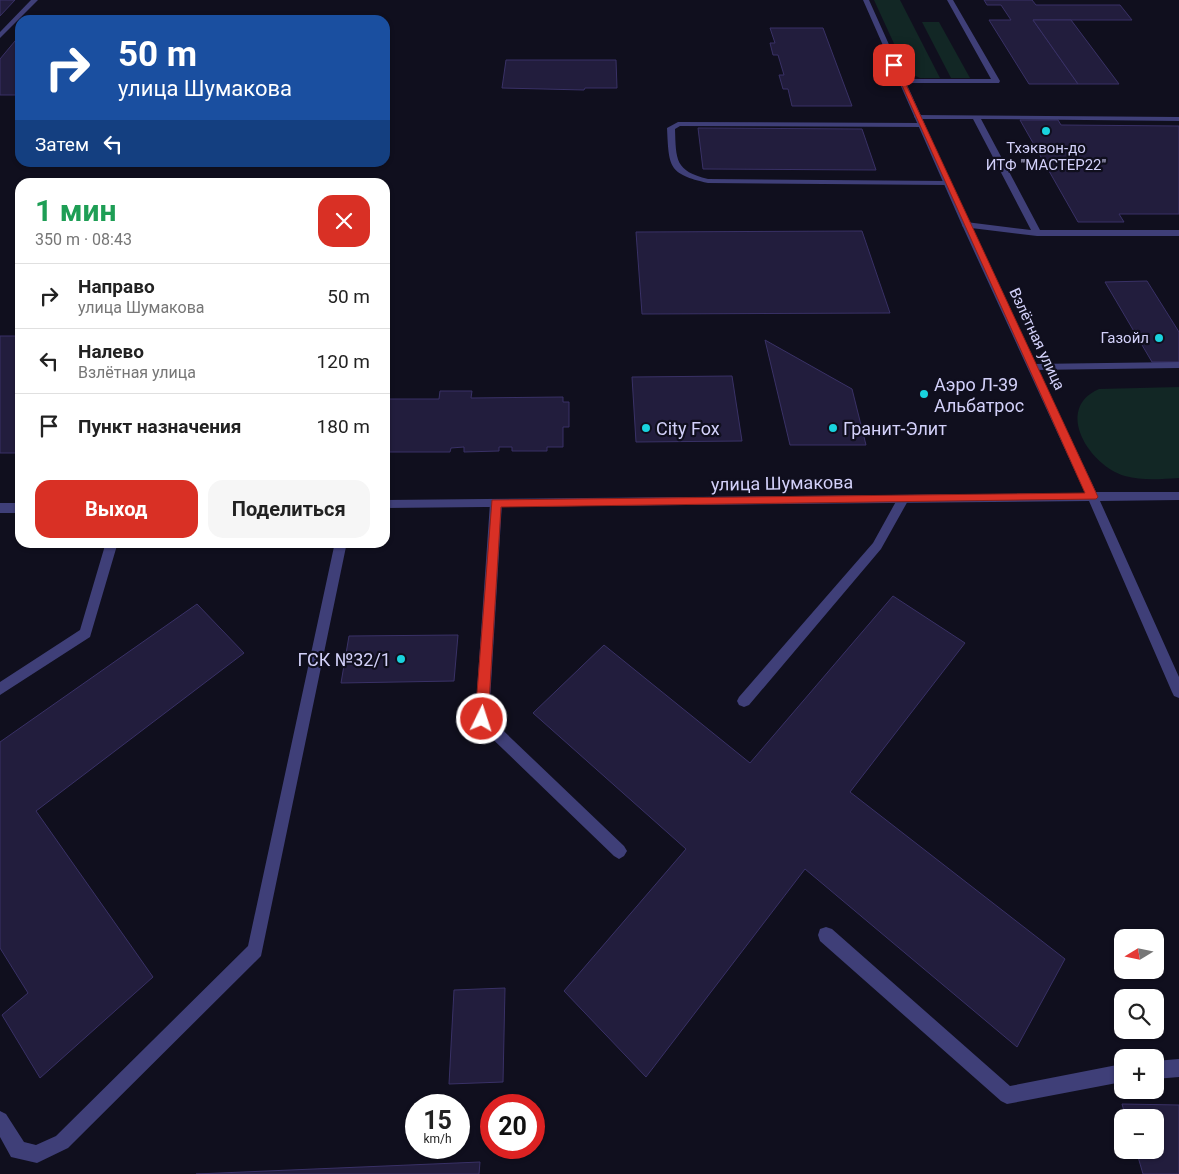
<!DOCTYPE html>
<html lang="ru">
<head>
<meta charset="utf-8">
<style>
	:root { --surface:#fff; --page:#f6f6f6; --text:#222; --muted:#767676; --line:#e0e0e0; --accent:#d93025 }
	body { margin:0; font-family:Roboto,sans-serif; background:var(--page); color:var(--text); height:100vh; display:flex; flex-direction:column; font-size:19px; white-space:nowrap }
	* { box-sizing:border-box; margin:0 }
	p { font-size:16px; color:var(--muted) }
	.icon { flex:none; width:28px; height:28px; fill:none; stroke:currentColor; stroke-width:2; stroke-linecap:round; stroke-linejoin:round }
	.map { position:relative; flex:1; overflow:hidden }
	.sheet { position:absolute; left:15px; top:178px; width:375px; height:370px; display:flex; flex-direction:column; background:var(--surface); border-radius:15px; box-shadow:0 1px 4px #0004 }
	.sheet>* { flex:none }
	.banner { position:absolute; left:15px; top:15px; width:375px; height:152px; border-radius:15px; box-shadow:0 1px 4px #0004; background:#1a4fa0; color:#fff; overflow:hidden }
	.needle { width:32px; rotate:260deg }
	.controls { position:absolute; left:1114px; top:929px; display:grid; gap:10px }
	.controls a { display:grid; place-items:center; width:50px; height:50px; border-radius:10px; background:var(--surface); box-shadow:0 1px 4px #0004; font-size:25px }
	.speed { position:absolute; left:405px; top:1094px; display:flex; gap:10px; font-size:25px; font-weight:700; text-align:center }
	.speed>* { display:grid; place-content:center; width:65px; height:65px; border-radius:50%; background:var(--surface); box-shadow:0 1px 4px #0004; line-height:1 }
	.speed small { font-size:12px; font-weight:400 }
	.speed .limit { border:8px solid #d22; background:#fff; color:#111 }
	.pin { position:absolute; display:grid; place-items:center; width:42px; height:42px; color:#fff; margin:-21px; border-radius:10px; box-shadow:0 2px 8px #0006 }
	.me { position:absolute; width:55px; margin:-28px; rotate:4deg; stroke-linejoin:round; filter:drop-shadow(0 0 4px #0008) }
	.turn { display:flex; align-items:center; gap:18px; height:105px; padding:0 20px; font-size:22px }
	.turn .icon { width:65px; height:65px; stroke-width:2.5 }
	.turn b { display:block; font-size:35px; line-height:42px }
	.then { display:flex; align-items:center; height:48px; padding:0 20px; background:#0003; gap:10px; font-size:19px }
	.round { display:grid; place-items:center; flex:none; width:52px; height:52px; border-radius:15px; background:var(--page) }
	.overview { display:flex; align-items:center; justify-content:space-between; height:85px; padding:0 20px }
	h1 { font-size:30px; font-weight:700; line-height:38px; color:#1e9e55 }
	.action { display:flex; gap:10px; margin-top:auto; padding:10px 20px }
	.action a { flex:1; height:58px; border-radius:15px; background:var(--accent); color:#fff; font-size:20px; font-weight:700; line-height:58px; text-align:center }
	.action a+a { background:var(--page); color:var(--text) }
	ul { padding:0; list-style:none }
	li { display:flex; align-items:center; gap:15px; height:65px; padding:0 20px; border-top:1px solid var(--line) }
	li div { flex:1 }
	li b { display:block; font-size:19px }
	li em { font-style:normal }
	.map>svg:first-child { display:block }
	.green { fill:#122725 }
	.building { fill:#221d3d; stroke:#393166 }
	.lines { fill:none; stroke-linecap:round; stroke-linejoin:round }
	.lane { fill:#3f3f78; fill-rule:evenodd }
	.street { fill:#3f3f78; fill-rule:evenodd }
	.route { fill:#d93025; stroke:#8d1f18 }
	.poi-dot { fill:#19d3de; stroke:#100f1e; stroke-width:2 }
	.labels { text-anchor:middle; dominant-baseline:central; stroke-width:4.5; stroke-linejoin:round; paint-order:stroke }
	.far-poi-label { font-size:15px; fill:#d3d1fa; stroke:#100f1e }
	.far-street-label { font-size:15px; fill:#d3d1fa; stroke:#100f1e }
	.poi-label { font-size:18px; fill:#d3d1fa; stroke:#100f1e; text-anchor:start }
	.street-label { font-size:18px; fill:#d3d1fa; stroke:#100f1e }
</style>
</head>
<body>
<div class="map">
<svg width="1179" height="1174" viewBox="0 0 1179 1174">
	<rect width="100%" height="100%" fill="#100f1e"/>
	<g class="green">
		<path d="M874 0H900L940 78H920L907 72Z"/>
		<path d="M922 22H939L970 78H951Z"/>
		<path d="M1179 387V478C1161 479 1143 481 1125 476 1090 466 1053 409 1099 389Z"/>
	</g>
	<g class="building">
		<path d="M0 0H15L0 16Z"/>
		<path d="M984 0H1032L1036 5H1120L1132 20H1033L1078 84H1029L989 20H1011L1001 5H987Z"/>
		<path d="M1033 20H1071L1119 84H1078Z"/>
		<path d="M770 28H823L852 106H792L788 89H783L779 75H784L778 55H773L770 43H775Z"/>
		<path d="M20 35V95H0V59Z"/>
		<path d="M506 60H616L617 88H585L584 90 502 88Z"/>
		<path d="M1020 120H1058L1061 125 1179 126V214H1119L1124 222H1078Z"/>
		<path d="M698 128 862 129 876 170 703 169Z"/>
		<path d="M862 231 890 313 642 314 636 232Z"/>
		<path d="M1147 281 1179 332V362H1152L1105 282Z"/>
		<rect x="0" y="336" width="20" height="117"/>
		<path d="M765 340 852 389 866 445H790Z"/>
		<path d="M732 376 742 441 636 442 632 377Z"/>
		<path d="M440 391H472L471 398 563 397V402H569V427H563V447H547V451H512V447H499V451L464 452V447L451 448 450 452H385V399H439Z"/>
		<path d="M893 596 965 643 850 792 1065 959 1017 1047 805 869 646 1077 564 991 686 849 533 713 604 645 750 763Z"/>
		<path d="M197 604 244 653 36 811 153 977 40 1078 2 1015 28 993 0 948V742Z"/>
		<path d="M458 635 454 681 341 683 349 636Z"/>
		<path d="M505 988 503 1082 449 1084 454 990Z"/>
		<path d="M1122 1104 1179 1105V1174H1143L1136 1150H1155V1118H1126Z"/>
		<path d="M480 1162 479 1174H196Z"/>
	</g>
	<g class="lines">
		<g class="lane">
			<path d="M31 0H38L0 38V32Z"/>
			<path d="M947 0H953L1000 81 999 83H901L897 81 901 79H991Z"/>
			<path d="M915 115 1179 117V121L981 119 1040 230H1179V236H1037L963 227 962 225 966 222 1031 230 973 119H918L914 117Z"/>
			<path d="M678 122 921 123 925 125 924 127 680 126 675 129C676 160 675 171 708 179L947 181 951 183 947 185 708 183C668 174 669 167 667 128Z"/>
			<path d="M1179 362V368L1033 370 1028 367 1033 364Z"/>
			<path d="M903 495 909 499 881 549 749 705 744 707 739 705 737 701 739 697 873 543 899 496Z"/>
			<path d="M496 499 502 503 489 717 624 846 627 851 624 856 619 859 614 856 477 724 475 719 490 503Z"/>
			<path d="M106 542H118L90 637 0 695V682L80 630Z"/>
			<path d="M335 542H347L261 956 68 1148 37 1163 11 1157 0 1137V1111L6 1114 24 1142 36 1145 56 1136 248 946Z"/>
			<path d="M826 927 832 929 1010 1086 1122 1064V1082L1007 1104 1001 1101 820 941 818 935 820 929Z"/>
			<path d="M1179 1059V1077L1155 1079V1061Z"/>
		</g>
		<g class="street">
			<path d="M863 0H869L970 225 1096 492H1179V500L1100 501 1179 677V698L1174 696 1172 692 1089 501 385 508V500L1085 493 962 225Z"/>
			<rect x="0" y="503" width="20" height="10"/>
		</g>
	</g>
	<path class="route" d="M892 63 897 65 1098 497 1096 499 501 507 488 719 486 723 482 725 477 723 475 719 492 500 1085 493Z"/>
	<g class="poi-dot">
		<circle cx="1046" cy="131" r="5"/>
		<circle cx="1159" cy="338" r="5"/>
		<circle cx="924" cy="394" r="5"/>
		<circle cx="646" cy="428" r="5"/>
		<circle cx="833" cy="428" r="5"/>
		<circle cx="401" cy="659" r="5"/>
	</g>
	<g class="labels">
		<g class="far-poi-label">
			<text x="1046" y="148">Тхэквон-до<tspan x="1046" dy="17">ИТФ "МАСТЕР22"</tspan></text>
			<text x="1149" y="338" text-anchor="end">Газойл</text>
		</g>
		<g class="far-street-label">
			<text transform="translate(1037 339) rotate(65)">Взлётная улица</text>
		</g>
		<g class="poi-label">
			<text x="934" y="384">Аэро Л-39<tspan x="934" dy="21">Альбатрос</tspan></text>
			<text x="656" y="428">City Fox</text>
			<text x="843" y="428">Гранит-Элит</text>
			<text x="391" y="659" text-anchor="end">ГСК №32/1</text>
		</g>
		<g class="street-label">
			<text transform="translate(782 483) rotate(-1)">улица Шумакова</text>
		</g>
	</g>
</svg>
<div class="controls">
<a><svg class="needle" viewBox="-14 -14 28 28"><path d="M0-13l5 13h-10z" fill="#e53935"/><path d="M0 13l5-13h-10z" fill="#767676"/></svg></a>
<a><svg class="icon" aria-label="search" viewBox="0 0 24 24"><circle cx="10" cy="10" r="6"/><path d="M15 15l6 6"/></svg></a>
<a>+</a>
<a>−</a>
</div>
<div class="speed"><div>15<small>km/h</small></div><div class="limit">20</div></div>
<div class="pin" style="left:894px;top:65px;background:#d93025"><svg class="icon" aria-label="arrive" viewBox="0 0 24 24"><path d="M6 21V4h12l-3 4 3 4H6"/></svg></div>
<svg class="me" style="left:482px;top:719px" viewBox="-20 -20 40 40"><circle r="17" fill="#d93025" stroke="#fff" stroke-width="3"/><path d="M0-11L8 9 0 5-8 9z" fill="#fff"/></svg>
<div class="banner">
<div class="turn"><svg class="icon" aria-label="right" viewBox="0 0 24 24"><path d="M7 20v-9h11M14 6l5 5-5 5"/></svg><div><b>50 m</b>улица Шумакова</div></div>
<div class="then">Затем<svg class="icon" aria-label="left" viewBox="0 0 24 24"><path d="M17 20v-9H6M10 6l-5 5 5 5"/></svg></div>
</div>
<section class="sheet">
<div class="overview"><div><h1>1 мин</h1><p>350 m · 08:43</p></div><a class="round" style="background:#d93025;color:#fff"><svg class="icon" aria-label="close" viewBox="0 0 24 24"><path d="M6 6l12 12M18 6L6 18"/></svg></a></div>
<ul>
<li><svg class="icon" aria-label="right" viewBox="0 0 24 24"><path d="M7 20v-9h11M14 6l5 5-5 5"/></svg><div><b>Направо</b><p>улица Шумакова</p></div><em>50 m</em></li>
<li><svg class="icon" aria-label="left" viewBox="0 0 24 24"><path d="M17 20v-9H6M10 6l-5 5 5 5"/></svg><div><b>Налево</b><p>Взлётная улица</p></div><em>120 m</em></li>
<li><svg class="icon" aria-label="arrive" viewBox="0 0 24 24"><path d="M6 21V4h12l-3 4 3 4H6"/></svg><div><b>Пункт назначения</b></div><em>180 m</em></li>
</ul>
<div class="action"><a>Выход</a><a>Поделиться</a></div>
</section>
</div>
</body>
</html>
